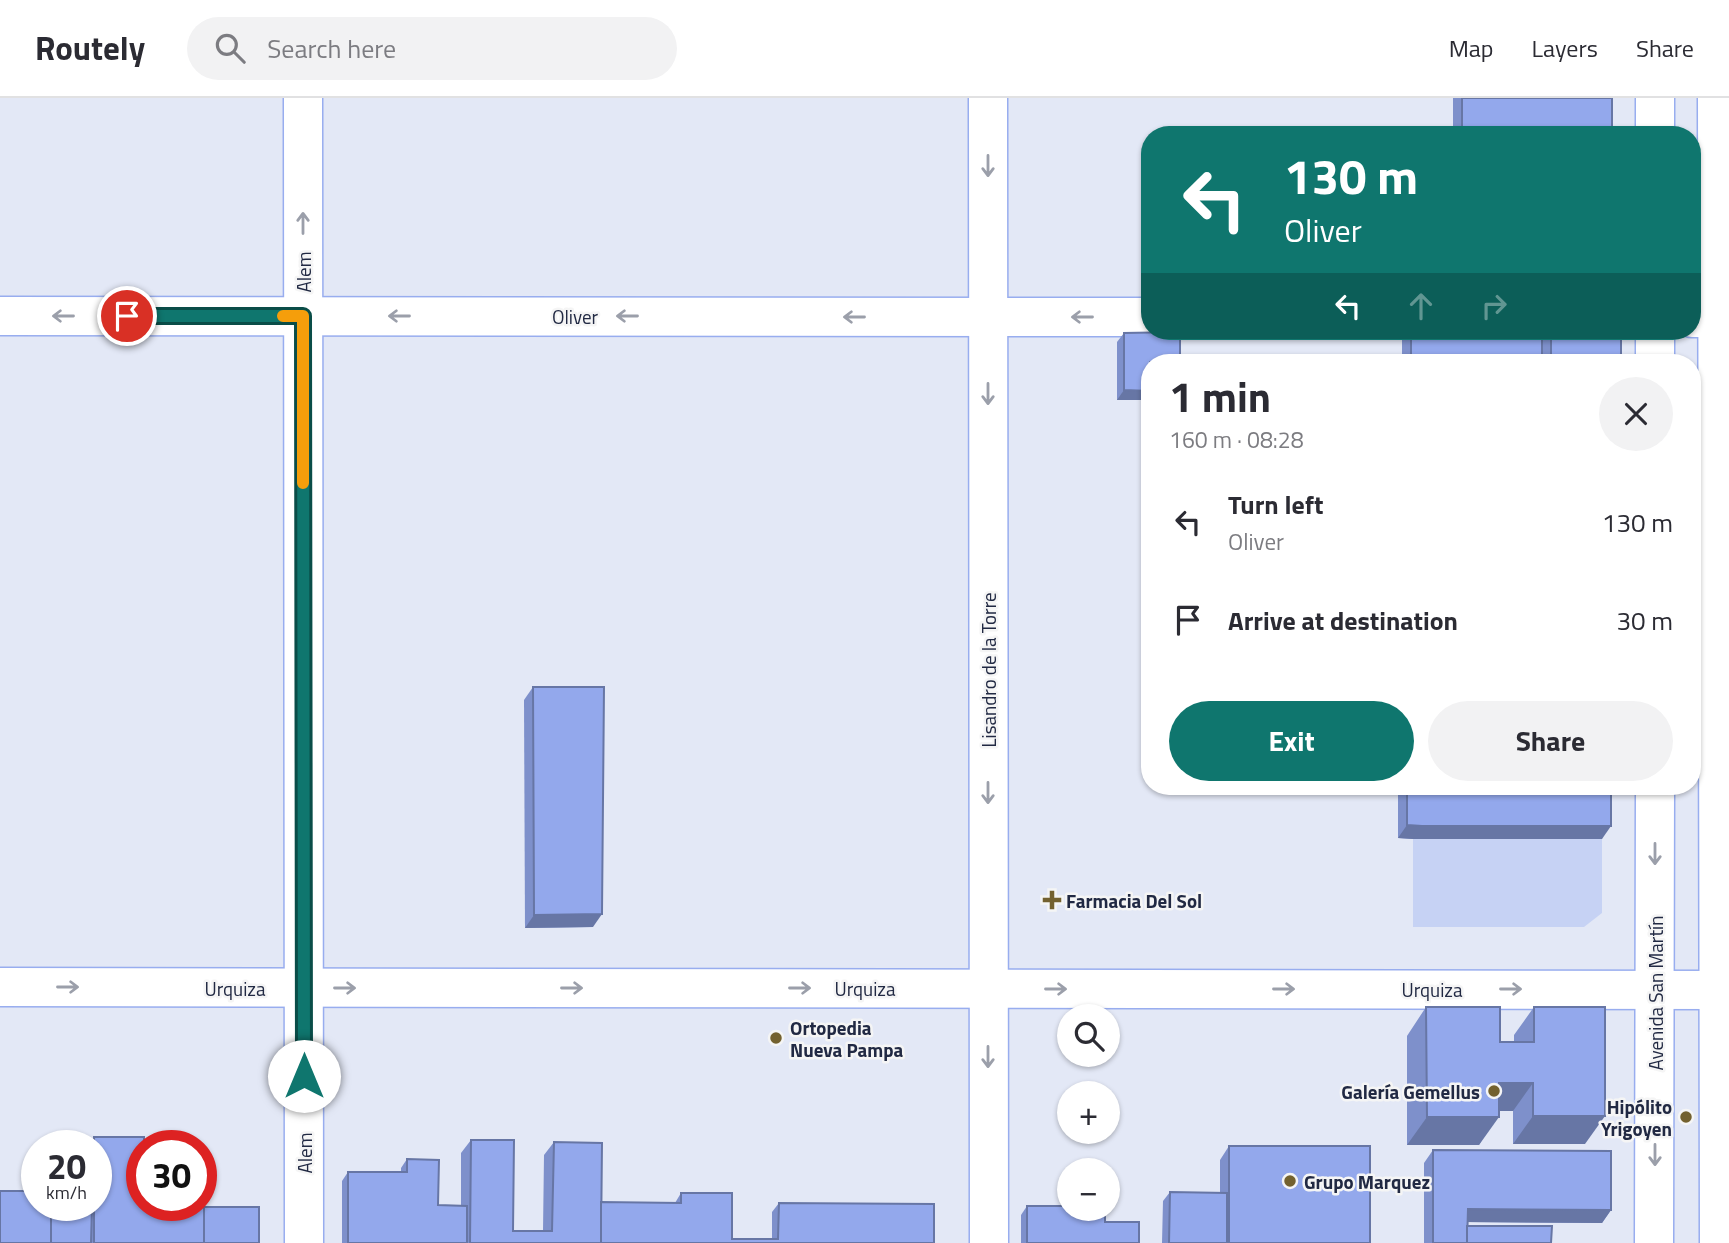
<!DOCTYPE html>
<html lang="en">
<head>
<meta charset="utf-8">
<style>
	:root { --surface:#fff; --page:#f2f2f3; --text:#2b2b33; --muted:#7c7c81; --line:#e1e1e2; --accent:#0f766e }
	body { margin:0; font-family:"Titillium Web",sans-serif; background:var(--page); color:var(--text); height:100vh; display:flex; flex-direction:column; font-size:26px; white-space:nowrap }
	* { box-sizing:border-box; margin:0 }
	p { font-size:23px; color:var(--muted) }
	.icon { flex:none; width:38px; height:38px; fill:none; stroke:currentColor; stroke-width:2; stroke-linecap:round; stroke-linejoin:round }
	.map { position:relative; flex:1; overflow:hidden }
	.details { position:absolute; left:1141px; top:256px; width:560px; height:441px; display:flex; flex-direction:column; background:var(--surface); border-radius:28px; box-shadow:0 2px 5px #0004 }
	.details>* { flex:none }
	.banner { position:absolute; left:1141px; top:28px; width:560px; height:214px; border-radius:28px; box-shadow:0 2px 5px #0004; background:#0f766e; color:#fff; overflow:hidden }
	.fabs { position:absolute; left:1057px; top:906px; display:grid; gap:14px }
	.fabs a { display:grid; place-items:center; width:63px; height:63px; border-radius:50%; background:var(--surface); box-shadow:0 2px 5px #0004; font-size:35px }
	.speed { position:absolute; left:21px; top:1032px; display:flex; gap:14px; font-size:35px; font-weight:700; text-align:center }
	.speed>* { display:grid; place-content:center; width:91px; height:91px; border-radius:50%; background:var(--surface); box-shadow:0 2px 5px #0004; line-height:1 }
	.speed small { font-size:18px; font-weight:400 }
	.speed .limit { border:10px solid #d22; background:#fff; color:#111 }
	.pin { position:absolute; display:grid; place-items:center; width:60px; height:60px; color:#fff; margin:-30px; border:4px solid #fff; border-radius:50%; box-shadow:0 2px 7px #0007 }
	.me { position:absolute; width:77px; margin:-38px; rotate:0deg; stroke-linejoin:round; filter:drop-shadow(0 0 5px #0008) }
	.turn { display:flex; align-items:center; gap:24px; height:147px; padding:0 28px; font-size:32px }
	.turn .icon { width:91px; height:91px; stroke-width:2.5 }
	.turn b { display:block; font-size:49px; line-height:60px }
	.lanes { display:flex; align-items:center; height:66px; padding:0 28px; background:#0003; justify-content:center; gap:35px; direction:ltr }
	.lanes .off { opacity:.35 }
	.round { display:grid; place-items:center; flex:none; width:74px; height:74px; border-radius:37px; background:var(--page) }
	.head { display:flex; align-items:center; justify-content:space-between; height:119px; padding:0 28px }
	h1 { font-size:42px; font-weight:700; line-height:52px }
	.action { display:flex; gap:14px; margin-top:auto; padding:14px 28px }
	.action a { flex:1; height:80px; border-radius:42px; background:var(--accent); color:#fff; font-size:28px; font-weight:700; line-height:80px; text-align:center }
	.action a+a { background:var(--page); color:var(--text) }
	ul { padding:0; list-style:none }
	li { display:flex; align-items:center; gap:21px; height:98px; padding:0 28px }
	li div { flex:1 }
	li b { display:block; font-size:26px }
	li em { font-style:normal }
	header { display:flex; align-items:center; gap:42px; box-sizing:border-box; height:98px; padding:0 35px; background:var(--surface); border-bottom:2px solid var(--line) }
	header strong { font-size:33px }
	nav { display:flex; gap:38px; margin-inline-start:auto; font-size:24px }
	.search { width:490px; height:63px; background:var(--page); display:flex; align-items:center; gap:18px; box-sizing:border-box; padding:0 24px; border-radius:38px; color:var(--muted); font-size:26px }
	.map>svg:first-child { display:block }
	.green { fill:#c6d2f4 }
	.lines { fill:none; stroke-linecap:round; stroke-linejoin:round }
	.street-casing { stroke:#98adef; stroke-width:41 }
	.secondary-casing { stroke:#98adef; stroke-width:41 }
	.street { stroke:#fff; stroke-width:38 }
	.secondary { stroke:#fff; stroke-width:38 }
	.wall { fill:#7e90cb }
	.shaded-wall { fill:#6776a5 }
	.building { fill:#93a8ec; stroke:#6776a5; stroke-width:2 }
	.oneway { stroke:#9b9faa }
	.route-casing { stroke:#0a4d48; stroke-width:18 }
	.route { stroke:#0f766e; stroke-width:12 }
	.slow { stroke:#f59e0b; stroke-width:12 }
	.poi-dot { fill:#73612f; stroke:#f5f5f5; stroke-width:2.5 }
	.labels { text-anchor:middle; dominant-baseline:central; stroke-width:5; stroke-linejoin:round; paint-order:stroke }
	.street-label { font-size:19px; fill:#212943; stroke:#f5f5f5 }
	.poi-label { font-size:19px; font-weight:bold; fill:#212943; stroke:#f5f5f5; text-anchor:start }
</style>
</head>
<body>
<header>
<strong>Routely</strong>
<div class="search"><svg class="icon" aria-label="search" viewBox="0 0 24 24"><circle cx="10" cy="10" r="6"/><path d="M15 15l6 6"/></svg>Search here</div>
<nav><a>Map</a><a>Layers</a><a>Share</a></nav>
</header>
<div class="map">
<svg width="1729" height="1145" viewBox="0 0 1729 1145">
	<rect width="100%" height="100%" fill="#e3e8f6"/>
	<path class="green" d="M1413 741H1602V815L1584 829H1413Z"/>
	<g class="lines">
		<defs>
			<g id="street">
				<path d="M303 0 304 1145"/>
				<path d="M988 0 989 1145"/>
				<path d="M0 218 1150 219"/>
				<path d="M1692 220H1729"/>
				<path d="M0 889 1729 892"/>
			</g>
			<g id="secondary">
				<path d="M1655 0V37"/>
				<path d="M1717 0 1719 1145"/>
				<path d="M1655 233V264"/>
				<path d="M1654 1145 1655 688"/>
			</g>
		</defs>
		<use href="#street" class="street-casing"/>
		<use href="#secondary" class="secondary-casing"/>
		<use href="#street" class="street"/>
		<use href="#secondary" class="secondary"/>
	</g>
	<g class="wall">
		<rect x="1453" y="0" width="159" height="37"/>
		<path d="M1408 233H1621V264H1402V240Z"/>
		<path d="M1124 235 1150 264V302H1117V244Z"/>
		<path d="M533 589 593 829 525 830 524 602Z"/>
		<path d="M1398 688H1611L1602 741H1413L1398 740Z"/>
		<path d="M1426 909 1500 944H1514V937L1534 909 1585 1046H1513V1013H1499L1479 1047H1407V938Z"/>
		<path d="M94 1039 142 1108 204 1109 259 1145H0L37 1108H96V1048H88Z"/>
		<path d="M471 1042 513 1133H543L544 1057 554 1044 601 1104 675 1105 681 1095 732 1141H772V1114L779 1105 934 1145H342V1083L348 1074H401V1070L407 1061 438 1107 461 1108V1055Z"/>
		<path d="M1229 1048 1370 1145H1162L1163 1103 1170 1094 1220 1095V1062Z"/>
		<path d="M1433 1052 1611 1112 1602 1125 1468 1124 1467 1128 1551 1145H1424V1065Z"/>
		<path d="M1027 1108 1105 1124 1139 1145H1021V1117Z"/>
	</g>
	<g class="shaded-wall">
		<path d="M1124 292 1150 293V302H1117Z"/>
		<path d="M1407 727 1611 728 1602 741H1413L1398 740Z"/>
		<path d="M602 816 593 829 525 830 534 817Z"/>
		<path d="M1499 985H1533L1513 1013H1479Z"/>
		<path d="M1533 1018H1605L1585 1046H1513Z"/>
		<path d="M1427 1019H1499L1479 1047H1407Z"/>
		<path d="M1468 1111 1611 1112 1602 1125 1459 1124Z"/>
	</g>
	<g class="building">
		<rect x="1462" y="0" width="150" height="37"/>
		<rect x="1411" y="233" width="131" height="31"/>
		<rect x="1551" y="233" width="70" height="31"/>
		<path d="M1180 234V264H1150V293L1124 292V235Z"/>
		<path d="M533 589H604L602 816 534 817Z"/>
		<path d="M1407 688H1611V728H1422L1407 727Z"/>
		<path d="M1426 909H1500V944H1534V909H1605V1018H1533V985H1499V1019H1427Z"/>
		<path d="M94 1039H144V1048H142V1108H201V1072H204V1145H94V1108H96V1048H94Z"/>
		<path d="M471 1042H514L513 1133H552L554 1044 602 1045 601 1145H470Z"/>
		<rect x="1229" y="1048" width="141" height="97"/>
		<path d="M1433 1052 1611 1053V1112L1468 1111 1467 1145H1433Z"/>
		<path d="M407 1061 439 1062 438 1107 467 1108V1145H348V1074H407Z"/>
		<path d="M0 1093H37V1108H51V1145H0Z"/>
		<path d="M1170 1094 1227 1095V1145H1169Z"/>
		<path d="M681 1095H732V1141H778L779 1105 934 1106V1145H601V1104L681 1105Z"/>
		<path d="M51 1108H92L91 1145H51Z"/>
		<path d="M1027 1108H1069V1111H1105V1124H1139V1145H1027Z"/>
		<rect x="204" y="1109" width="55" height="36"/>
		<path d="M1467 1128H1552L1551 1145H1467Z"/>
	</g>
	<defs><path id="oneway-shaft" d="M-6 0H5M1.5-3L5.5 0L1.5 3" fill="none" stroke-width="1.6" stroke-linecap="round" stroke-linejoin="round" transform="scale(1.75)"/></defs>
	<g class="oneway">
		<use href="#oneway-shaft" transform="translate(988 68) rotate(90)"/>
		<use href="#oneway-shaft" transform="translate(303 125) rotate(-90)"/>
		<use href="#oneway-shaft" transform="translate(63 218) rotate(-180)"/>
		<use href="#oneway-shaft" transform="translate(399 218) rotate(-180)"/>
		<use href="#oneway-shaft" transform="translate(627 218) rotate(-180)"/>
		<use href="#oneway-shaft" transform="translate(854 219) rotate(-180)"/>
		<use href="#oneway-shaft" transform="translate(1082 219) rotate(-180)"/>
		<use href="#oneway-shaft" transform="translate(988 296) rotate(90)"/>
		<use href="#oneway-shaft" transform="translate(988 695) rotate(90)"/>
		<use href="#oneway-shaft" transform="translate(1655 756) rotate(90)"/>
		<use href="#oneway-shaft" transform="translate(68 889)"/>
		<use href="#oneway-shaft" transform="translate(345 890)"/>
		<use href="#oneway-shaft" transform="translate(572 890)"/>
		<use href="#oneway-shaft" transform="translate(800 890)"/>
		<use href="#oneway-shaft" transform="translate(1056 891)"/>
		<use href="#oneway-shaft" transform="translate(1284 891)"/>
		<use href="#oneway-shaft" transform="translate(1511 891)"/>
		<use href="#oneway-shaft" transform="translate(988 959) rotate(90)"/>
		<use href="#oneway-shaft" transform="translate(1655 1057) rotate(90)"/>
	</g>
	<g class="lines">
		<defs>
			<path id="route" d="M127 218H303L304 978"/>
		</defs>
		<use href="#route" class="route-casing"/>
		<use href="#route" class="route"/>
		<path class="slow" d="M283 218H303V385"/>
	</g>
	<g class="poi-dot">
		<path d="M1048.5 791.5h7v7h7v7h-7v7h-7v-7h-7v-7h7z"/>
		<circle cx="776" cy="940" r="7"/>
		<circle cx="1494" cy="993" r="7"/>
		<circle cx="1686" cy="1019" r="7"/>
		<circle cx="1290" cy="1083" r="7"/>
	</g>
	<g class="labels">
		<g class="street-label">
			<text transform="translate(303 174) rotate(-90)">Alem</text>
			<text x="575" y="218">Oliver</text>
			<text transform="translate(988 572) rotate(-90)">Lisandro de la Torre</text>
			<text x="235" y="890">Urquiza</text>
			<text x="865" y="890">Urquiza</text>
			<text x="1432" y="891">Urquiza</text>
			<text transform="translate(1655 895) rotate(-90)">Avenida San Martín</text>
			<text transform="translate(304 1055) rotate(-90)">Alem</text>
		</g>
		<g class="poi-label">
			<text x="1066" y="802">Farmacia Del Sol</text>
			<text x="790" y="929">Ortopedia<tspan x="790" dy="22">Nueva Pampa</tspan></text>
			<text x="1480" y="993" text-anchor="end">Galería Gemellus</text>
			<text x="1672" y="1008" text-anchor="end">Hipólito<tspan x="1672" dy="22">Yrigoyen</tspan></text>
			<text x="1304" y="1083">Grupo Marquez</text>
		</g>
	</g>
</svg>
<div class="fabs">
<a><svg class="icon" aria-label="search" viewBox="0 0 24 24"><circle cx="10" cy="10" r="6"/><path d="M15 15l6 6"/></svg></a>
<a>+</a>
<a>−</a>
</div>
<div class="speed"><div>20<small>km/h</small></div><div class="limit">30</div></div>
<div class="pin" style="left:127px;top:218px;background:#d93025"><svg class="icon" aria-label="arrive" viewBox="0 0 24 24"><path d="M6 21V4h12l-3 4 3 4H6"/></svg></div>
<svg class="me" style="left:304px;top:978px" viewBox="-20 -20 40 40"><circle r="19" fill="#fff"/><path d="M0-13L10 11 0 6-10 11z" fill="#0f766e"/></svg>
<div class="banner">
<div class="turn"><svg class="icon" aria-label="left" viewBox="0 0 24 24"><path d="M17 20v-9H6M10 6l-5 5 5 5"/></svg><div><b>130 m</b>Oliver</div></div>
<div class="lanes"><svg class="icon" aria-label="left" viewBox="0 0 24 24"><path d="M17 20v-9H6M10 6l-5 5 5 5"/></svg><svg class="icon off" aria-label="ahead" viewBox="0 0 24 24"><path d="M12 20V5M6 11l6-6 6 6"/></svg><svg class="icon off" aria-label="right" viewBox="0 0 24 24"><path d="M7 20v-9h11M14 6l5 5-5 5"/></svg></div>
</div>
<section class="details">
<div class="head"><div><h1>1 min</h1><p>160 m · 08:28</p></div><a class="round"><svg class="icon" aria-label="close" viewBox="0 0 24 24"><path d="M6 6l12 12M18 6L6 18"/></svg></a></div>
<ul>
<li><svg class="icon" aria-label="left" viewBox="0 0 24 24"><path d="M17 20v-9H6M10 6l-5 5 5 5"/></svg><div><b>Turn left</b><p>Oliver</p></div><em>130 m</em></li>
<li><svg class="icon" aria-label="arrive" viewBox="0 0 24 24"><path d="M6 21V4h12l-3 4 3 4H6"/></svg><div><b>Arrive at destination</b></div><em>30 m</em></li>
</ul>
<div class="action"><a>Exit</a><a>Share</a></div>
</section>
</div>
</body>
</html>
